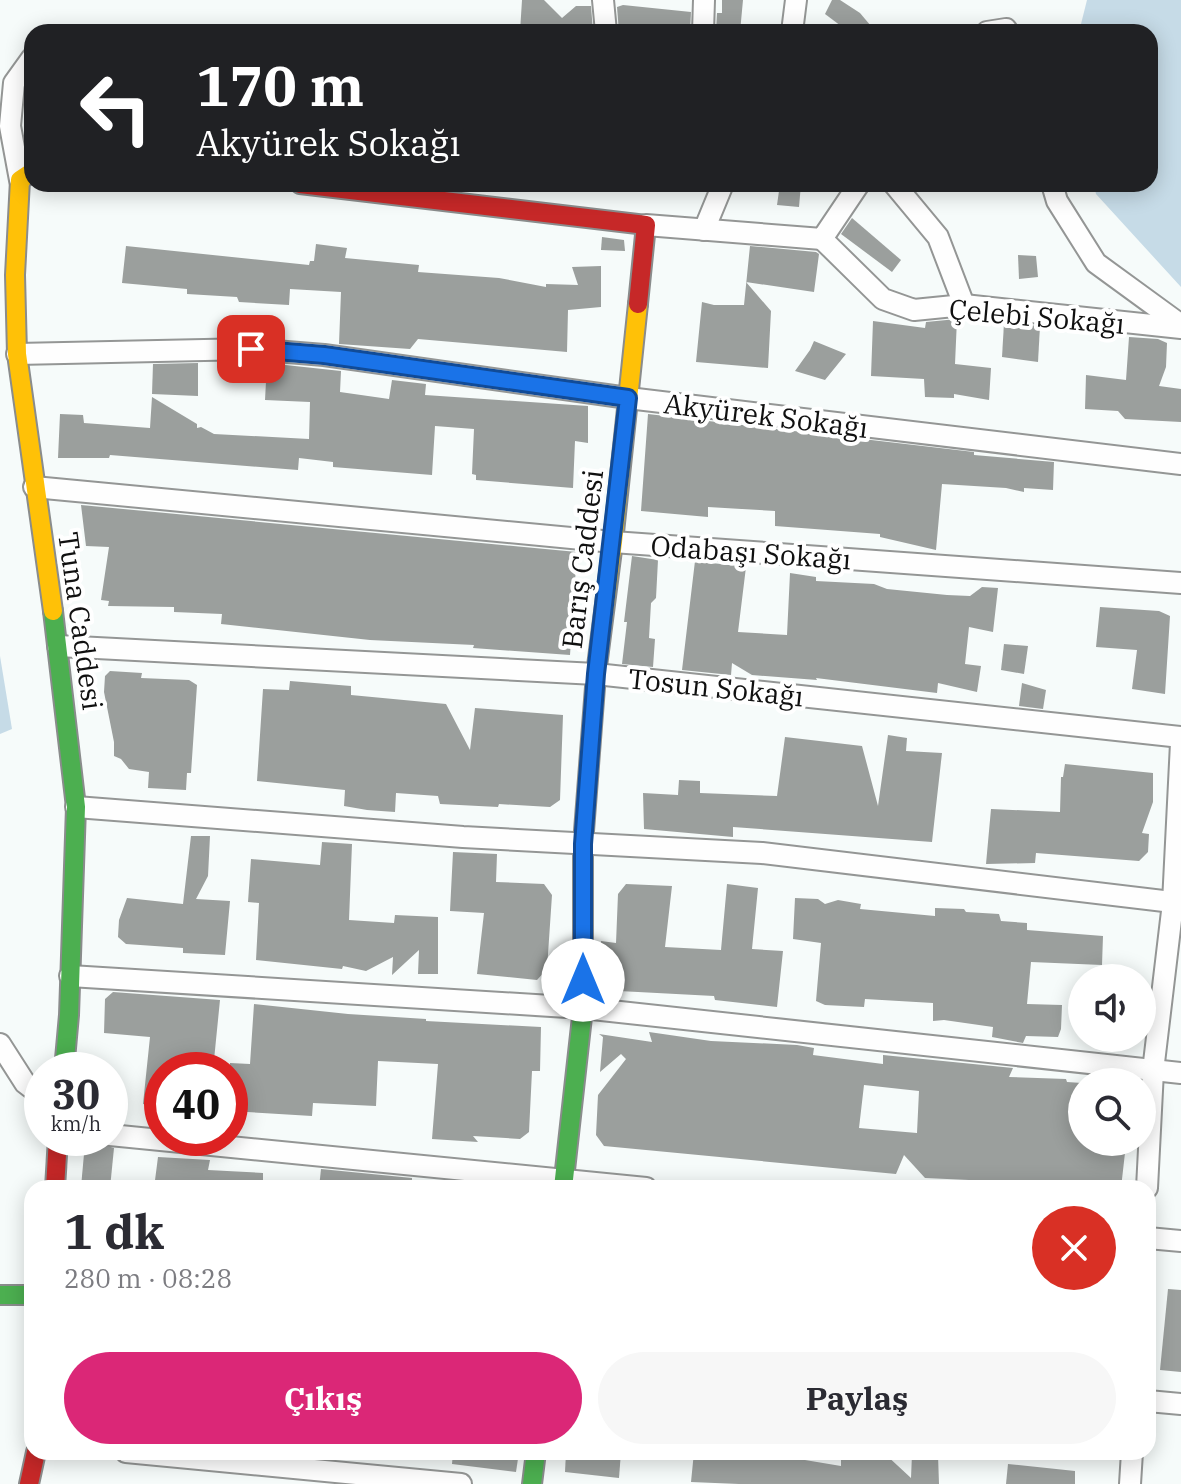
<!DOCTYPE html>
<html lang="tr">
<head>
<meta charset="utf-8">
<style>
	:root { --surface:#fff; --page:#f7f7f7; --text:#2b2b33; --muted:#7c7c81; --accent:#db2777 }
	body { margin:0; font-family:"IBM Plex Serif",serif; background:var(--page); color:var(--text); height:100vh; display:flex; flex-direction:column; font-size:30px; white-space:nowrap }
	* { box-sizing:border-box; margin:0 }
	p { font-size:26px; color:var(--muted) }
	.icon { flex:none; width:44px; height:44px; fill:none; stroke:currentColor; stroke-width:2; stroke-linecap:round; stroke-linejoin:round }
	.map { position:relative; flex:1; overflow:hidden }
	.side { position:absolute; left:24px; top:1180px; width:1132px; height:280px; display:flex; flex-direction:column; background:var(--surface); border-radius:24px; box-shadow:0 4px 20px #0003 }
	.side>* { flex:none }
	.hud { position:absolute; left:24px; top:24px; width:1134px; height:168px; border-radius:24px; box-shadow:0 4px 20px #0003; background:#202124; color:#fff; overflow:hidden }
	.controls { position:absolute; left:1068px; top:964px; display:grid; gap:16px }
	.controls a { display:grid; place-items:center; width:88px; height:88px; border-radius:50%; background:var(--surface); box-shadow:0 4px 20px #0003; font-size:40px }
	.speed { position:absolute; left:24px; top:1052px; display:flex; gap:16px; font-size:40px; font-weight:700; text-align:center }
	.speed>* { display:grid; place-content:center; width:104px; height:104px; border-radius:50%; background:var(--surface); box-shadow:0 4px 20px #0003; line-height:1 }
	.speed small { font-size:20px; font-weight:400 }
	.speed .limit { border:12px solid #d22; background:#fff; color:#111 }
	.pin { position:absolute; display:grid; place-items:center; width:68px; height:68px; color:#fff; margin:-34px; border-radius:16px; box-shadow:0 4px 12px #0006 }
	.me { position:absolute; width:88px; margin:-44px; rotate:0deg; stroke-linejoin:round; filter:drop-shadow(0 0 6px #0008) }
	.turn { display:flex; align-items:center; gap:28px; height:168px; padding:0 40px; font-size:36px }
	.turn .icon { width:104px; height:104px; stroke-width:2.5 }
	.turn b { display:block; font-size:56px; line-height:68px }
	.round { display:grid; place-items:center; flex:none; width:84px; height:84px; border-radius:42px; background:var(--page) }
	.headline { display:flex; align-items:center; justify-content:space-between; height:136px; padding:0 40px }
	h1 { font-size:48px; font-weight:700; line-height:60px }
	.primary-button { display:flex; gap:16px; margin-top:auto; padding:16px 40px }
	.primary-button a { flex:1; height:92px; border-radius:48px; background:var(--accent); color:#fff; font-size:32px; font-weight:700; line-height:92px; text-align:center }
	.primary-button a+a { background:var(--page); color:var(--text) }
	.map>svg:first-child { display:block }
	.forest { fill:#c6dbe7 }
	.building { fill:#9b9f9d; fill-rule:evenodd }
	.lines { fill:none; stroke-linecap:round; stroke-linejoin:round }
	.street-casing { stroke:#949695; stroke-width:24 }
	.fast-casing { stroke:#8a8c8c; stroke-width:22 }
	.slow-casing { stroke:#8a8c8c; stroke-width:22 }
	.jam-casing { stroke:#8a8c8c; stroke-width:22 }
	.street { stroke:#fefefe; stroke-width:20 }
	.fast { stroke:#4caf50; stroke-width:18 }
	.slow { stroke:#ffc107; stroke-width:18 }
	.jam { stroke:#c62828; stroke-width:18 }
	.route-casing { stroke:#114b97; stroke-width:20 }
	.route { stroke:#1a73e8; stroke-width:14 }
	.labels { text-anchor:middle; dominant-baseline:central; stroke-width:8; stroke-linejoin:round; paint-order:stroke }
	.street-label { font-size:28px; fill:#101010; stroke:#fff }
</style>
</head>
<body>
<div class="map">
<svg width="1181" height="1484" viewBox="0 0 1181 1484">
	<rect width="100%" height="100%" fill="#f6fbfa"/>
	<g class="forest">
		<path d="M1087 0H1181V287L1096 194 1094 184H1150V32H1079Z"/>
		<path d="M0 656 12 729 0 734Z"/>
	</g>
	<g class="building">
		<path d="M522 0H544L562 18 576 6H591L593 32 543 24 542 32H520Z"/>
		<path d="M722 0H743L740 32H716L717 13H722Z"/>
		<path d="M832 0H840L860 13 876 32H849L825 14Z"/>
		<path d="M623 5 691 12 690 32H619L617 7Z"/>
		<path d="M780 184H801L799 207 777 205Z"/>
		<path d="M852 218 901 260 892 272 841 234Z"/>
		<path d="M602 237 624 240 625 251 601 250Z"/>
		<path d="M316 244 347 248 345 258 419 265 418 272 499 278 546 287V284L578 285 572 267 601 266V307L568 310 567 352 418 339 410 349 339 344 341 292 290 289 289 305 239 302 237 297 187 294V289L122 283 126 246 309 265 310 261H314Z"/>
		<path d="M750 246 816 252 819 254 814 292 746 282 771 311 768 368 696 362 702 302 714 305H744Z"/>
		<path d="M1018 255 1036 256 1038 277 1019 279Z"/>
		<path d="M957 319 955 364 991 368 989 400 954 394V398L925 397 924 379 871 376 873 321 925 328 926 322Z"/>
		<path d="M1004 323 1040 326 1038 362 1002 357Z"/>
		<path d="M1129 337 1158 339 1167 343 1166 367 1159 386 1181 389V422L1125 419 1118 411 1085 409 1086 375 1126 380Z"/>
		<path d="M814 341 846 354 825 380 795 371 810 350Z"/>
		<path d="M198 363V396L152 394 153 364Z"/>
		<path d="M267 363 341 371 340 392 389 399 392 380 426 384 425 395 588 406V443L575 441 573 488 476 480V475L472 474 474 429 435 426 432 475 333 467V462L299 458 298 470 110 455 109 458H58L60 414 83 415 84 423 150 428 152 397 197 424V428L201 427 214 434 309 439 310 402 265 400Z"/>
		<path d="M648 414 974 452V455L1054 462 1053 490 1024 488V492L1006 488 942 484 936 550 880 537V534L775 526V511L708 507V517L641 511Z"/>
		<path d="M81 505 577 552 570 655 473 648 474 645 370 640 221 624 222 614 174 612V607L108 606 109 601 101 600 109 547 86 546Z"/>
		<path d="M632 556 658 560 656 598 651 603 649 638 655 639 653 667 622 664 627 622H624Z"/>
		<path d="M695 561 746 567 738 632 787 635 790 573 816 577V581L874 584 887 589 947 595 970 596 982 587 998 588 993 632 969 627 965 664 981 666 977 692 938 683 937 693 816 678 817 680 752 675 732 663 731 675 682 670Z"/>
		<path d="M1100 607 1159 611 1170 616 1165 694 1132 689 1137 650 1096 647Z"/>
		<path d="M1004 644 1028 646 1024 674 1001 670Z"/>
		<path d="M110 671 142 673 141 678 189 680 197 685 191 773H187L186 790 148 788 149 772 129 769 121 759 114 756V742L104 692 105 676Z"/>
		<path d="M290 681 351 686V695L446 704 470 750 475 708 563 715 560 800 550 807 499 804 498 807 440 804 438 796 396 793 395 812 367 810 344 806 345 790 257 781 263 689 289 690Z"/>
		<path d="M1022 683 1046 690 1043 709 1019 706Z"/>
		<path d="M888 735 907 738 906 751 942 753 932 842 733 827V837L644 829 643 793 678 795 679 780 700 781V793L777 796 785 737 862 746 878 806Z"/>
		<path d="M1065 764 1153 773V802L1142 833 1149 834 1148 852 1139 861 1036 853 1035 863 986 864 991 809 1060 812 1061 777H1063Z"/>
		<path d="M191 836H210L208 876 196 899 230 901 225 955 183 953V948L126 944 118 937 119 920 127 898 183 904Z"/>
		<path d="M322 842 352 844 349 920 394 923 395 915 438 917V974H418L419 950 392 975 393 957 366 971 343 966 342 969 256 960 259 903 248 902 251 859 320 865Z"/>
		<path d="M453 852 497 854 496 882 544 884 552 895 547 969 537 980 477 974 484 913 450 911Z"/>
		<path d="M626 884 672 886 665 947 721 950 727 884 758 888 752 949 783 951 777 1007 715 1000 714 996 600 990 601 941 616 943 618 894Z"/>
		<path d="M795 898 818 899 825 904 838 900 861 904 860 909 935 916V908L964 909 966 912 999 914 1001 921 1027 923V930L1103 936 1102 965 1031 962 1027 1004 1062 1005 1061 1029 1058 1037 1026 1036 1023 1043 992 1037 993 1027 944 1020 933 1021V1003L865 999 864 1007 825 1005 816 1001 821 943 793 939Z"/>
		<path d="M113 992 220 1000 213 1070H162V1107L143 1104 150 1037 104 1033 105 999Z"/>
		<path d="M254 1004 348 1014 426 1019V1021L541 1027 540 1071H532L529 1132 520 1139 473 1136 478 1142 432 1139 438 1064 378 1061 376 1106 313 1103 312 1116 230 1111V1063L250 1064Z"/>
		<path d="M649 1032 711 1041 797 1045 814 1048 813 1055 883 1064V1055L1013 1068 1009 1077 1066 1079 1067 1082 1082 1083V1144L1114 1148 1126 1144 1121 1188H1039L1007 1185V1188H968L969 1180 925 1178 904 1155 896 1174 604 1146 596 1135 598 1095 626 1059 621 1054 600 1072 603 1037 599 1034 652 1042ZM864 1085 919 1091 917 1133 859 1128Z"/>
		<path d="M85 1143 101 1144 114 1148 110 1188 81 1187Z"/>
		<path d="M158 1157 210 1160 208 1170 263 1173V1188H154Z"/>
		<path d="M321 1169 412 1178V1188H319Z"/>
		<path d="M428 1180 502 1187 428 1188Z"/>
		<path d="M1168 1289 1181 1290V1372L1160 1370Z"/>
		<path d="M453 1452H519L516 1472 452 1464Z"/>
		<path d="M566 1452H621L619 1478 565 1472Z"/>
		<path d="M694 1452H781V1456L841 1466V1452L884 1453 911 1478 912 1454 938 1455 939 1484H739L691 1482Z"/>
		<path d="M1008 1464 1075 1471V1484H1006Z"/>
	</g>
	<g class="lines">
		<defs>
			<g id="street">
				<path d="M603 0 606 32"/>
				<path d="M703 32 704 0"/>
				<path d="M792 32 796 0"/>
				<path d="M987 32 1006 29 1008 32"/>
				<path d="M20 180 10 126 14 83 32 58"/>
				<path d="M894 184 938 237 964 305"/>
				<path d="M1052 184 1057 201 1096 263 1181 325"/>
				<path d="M646 225 822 239 859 184"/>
				<path d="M704 230 723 184"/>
				<path d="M822 239 883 299 914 310 964 305 1181 328"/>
				<path d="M17 354 251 349 324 355 628 398 1181 464"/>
				<path d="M34 487 613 542 1181 583"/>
				<path d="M58 646 596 674 1181 737"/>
				<path d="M76 807 463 837 762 853 1181 903"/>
				<path d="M70 976 583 1008 1181 1073"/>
				<path d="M0 1044 25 1083 42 1096"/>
				<path d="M110 1135 646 1188"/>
				<path d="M1147 1188 1153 1071 1173 903 1181 743"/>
				<path d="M1148 1238 1181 1241"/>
				<path d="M1148 1401 1181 1404"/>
				<path d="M126 1452 461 1484"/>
				<path d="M1130 1484 1132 1452"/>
			</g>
			<g id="fast">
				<path d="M53 611 76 807 69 1015 64 1070"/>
				<path d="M563 1188 583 1008V946"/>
				<path d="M0 1295H32"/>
				<path d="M532 1484 536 1452"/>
			</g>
			<g id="slow">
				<path d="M32 172 20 180 15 275 17 354 53 611"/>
				<path d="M583 946V844L596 674 613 542 638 304"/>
			</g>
			<g id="jam">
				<path d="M300 184 646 225 638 304"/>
				<path d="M55 1188 58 1138"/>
				<path d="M29 1484 36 1452"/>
			</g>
		</defs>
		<use href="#street" class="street-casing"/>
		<use href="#fast" class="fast-casing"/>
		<use href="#slow" class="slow-casing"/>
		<use href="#jam" class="jam-casing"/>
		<use href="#street" class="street"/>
		<use href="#fast" class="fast"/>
		<use href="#slow" class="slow"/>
		<use href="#jam" class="jam"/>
	</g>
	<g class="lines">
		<defs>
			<path id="route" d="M251 349 324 355 628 398 596 674 583 844V980"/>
		</defs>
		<use href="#route" class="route-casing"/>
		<use href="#route" class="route"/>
	</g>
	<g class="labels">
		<g class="street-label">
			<text transform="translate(1037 316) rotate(5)">Çelebi Sokağı</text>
			<text transform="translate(766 415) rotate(7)">Akyürek Sokağı</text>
			<text transform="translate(751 552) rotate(4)">Odabaşı Sokağı</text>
			<text transform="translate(582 559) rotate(-83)">Barış Caddesi</text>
			<text transform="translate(81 621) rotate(82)">Tuna Caddesi</text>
			<text transform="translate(716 687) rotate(6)">Tosun Sokağı</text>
		</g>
	</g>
</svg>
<div class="controls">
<a><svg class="icon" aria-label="sound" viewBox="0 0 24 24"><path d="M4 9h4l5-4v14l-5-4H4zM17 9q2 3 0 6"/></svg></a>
<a><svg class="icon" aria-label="search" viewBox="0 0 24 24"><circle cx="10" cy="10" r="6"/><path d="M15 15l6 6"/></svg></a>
</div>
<div class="speed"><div>30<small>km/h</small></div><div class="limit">40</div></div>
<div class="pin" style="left:251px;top:349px;background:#d93025"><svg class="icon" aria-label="arrive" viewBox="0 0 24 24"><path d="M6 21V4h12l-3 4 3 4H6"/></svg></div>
<svg class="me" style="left:583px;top:980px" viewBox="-20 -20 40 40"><circle r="19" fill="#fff"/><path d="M0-13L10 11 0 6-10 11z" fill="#1a73e8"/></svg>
<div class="hud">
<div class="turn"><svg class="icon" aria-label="left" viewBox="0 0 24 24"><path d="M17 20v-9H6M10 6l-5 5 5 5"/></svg><div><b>170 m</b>Akyürek Sokağı</div></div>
</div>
<section class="side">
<div class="headline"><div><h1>1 dk</h1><p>280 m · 08:28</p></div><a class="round" style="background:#d93025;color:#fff"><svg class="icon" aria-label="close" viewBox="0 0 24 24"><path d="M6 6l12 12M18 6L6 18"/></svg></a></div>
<div class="primary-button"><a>Çıkış</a><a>Paylaş</a></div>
</section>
</div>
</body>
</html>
